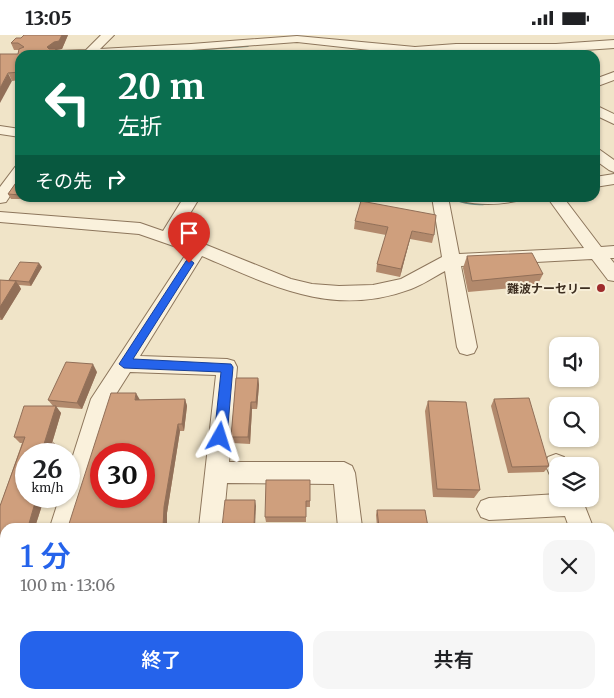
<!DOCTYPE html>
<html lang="ja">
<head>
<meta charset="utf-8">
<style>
	:root { --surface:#fff; --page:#f6f6f6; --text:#202124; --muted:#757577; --accent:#2563eb }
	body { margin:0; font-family:Merriweather,"Noto Sans JP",serif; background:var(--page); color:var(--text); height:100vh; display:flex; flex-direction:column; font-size:19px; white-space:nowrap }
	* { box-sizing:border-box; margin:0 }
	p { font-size:16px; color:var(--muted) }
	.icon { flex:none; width:28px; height:28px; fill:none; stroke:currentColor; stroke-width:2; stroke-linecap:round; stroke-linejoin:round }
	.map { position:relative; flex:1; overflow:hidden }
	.details { position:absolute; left:0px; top:488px; width:615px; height:176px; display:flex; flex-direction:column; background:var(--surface); border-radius:15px 15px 0 0; box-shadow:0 1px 4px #0004 }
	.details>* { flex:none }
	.guide { position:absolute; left:15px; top:15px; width:585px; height:152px; border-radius:15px; box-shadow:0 1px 4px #0004; background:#0b6e4f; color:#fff; overflow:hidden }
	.fabs { position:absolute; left:549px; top:302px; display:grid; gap:10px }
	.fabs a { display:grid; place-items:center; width:50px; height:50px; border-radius:10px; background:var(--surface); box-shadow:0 1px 4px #0004; font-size:25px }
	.speed { position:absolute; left:15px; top:408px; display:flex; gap:10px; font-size:25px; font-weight:700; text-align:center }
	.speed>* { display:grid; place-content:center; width:65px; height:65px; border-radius:50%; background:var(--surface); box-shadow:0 1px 4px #0004; line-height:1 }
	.speed small { font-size:12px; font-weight:400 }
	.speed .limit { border:8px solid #d22; background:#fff; color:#111 }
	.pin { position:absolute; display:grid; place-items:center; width:42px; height:42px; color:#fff; margin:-51px -21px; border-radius:50% 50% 50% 0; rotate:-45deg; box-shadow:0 0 5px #0007 }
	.pin .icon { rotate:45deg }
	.me { position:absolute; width:55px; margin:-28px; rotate:6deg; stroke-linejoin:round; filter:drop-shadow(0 0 4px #0008) }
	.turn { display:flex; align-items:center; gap:18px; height:105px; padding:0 20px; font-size:22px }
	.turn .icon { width:65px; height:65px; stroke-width:2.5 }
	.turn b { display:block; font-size:35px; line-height:42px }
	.then { display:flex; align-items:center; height:48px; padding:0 20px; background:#0003; gap:10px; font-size:19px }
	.round { display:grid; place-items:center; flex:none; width:52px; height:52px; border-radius:15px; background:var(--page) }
	.head { display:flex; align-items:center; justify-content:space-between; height:85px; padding:0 20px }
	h1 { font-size:30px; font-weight:600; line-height:38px; color:var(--accent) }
	.cta { display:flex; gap:10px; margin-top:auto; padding:10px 20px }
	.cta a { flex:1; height:58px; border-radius:15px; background:var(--accent); color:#fff; font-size:20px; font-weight:600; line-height:58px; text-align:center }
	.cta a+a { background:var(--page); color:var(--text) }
	.status { display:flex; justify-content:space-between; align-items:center; height:35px; padding:0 25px; background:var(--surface); direction:ltr }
	.status svg { height:14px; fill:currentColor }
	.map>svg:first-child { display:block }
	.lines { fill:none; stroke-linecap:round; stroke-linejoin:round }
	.stream { fill:#6f938a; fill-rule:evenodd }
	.minor-casing { stroke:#8d765c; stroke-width:2 }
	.minor { fill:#faf1dc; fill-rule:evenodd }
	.wall { fill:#b2896c }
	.shaded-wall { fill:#916f58 }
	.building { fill:#cf9f7d; stroke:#916f58; fill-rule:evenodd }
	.route { fill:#2563eb; stroke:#184099 }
	.poi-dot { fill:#9e2a2b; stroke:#f7eed8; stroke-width:2 }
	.labels { text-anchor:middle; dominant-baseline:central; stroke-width:4; stroke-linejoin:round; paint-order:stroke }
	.poi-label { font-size:12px; font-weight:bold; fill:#3d2e20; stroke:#f7eed8; text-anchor:end }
</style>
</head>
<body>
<div class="status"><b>13:05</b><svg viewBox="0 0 49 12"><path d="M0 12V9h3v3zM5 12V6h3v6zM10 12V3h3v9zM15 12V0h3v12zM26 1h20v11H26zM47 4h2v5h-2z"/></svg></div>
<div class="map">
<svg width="614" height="663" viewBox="0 0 614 663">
	<rect width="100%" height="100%" fill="#f0e4c8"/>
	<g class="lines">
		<g class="stream">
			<path d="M247 10 249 11 248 12 163 18 161 17 163 16Z"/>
			<path d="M445 162H457L478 167 488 166 491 168C480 174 456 167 445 162Z"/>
			<path d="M519 162H534L509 168 506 166 507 165Z"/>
		</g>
		<defs>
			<g id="minor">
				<path d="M101 0H114L100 14 191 9 297 1 415 12 456 9H556L614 5V13L556 17H456L415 20 297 7 126 20H52L58 16 86 15Z"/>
				<path d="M614 37V45L595 52V44Z"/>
				<path d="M595 70 614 79V89L595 80Z"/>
				<path d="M0 91 20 94V102L0 99Z"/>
				<path d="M595 114 600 115 614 125V137L609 135 595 125Z"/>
				<path d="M20 130V146L6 167 0 168V152L15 132Z"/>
				<path d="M614 139V149L595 152V142Z"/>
				<path d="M184 162H200L177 200 204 209 291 244 312 249 339 251 373 250 401 244 442 222 432 162H448L459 219 584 213 547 162H563L601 212 614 211V223H610L614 228V246L608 245 592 224 461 231 477 312 474 318 467 320 460 318 457 312 445 236C434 242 422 250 411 254 333 283 272 251 202 221L140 321 227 324 234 326 237 332 229 427H344L352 431 355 438 362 492H338L334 449 227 448 223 492H199L216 340 130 337 111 367 74 492H50L60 461H69V433L91 364 188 216 139 199 0 187V177L140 188 163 196Z"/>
				<path d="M460 162H517L516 166C497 170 479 170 461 166Z"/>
				<path d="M556 419 564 422 569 431H558V443L550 440 545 429 548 422Z"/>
				<path d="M558 459V464H582L593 492H569L565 481 489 485 481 482 477 474 481 466 489 463Z"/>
				<rect x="610" y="555" width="4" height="26"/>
				<path d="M610 654 613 663H585L584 659H610Z"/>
			</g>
		</defs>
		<use href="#minor" class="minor-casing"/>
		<use href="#minor" class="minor"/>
	</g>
	<g class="wall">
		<path d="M24 0H68L62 14 56 15 57 18H68L69 20H20V45L12 46 0 19H18L19 15H14L11 8 21 3Z"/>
		<path d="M20 142V162H24L23 164H11L8 159Z"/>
		<path d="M355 186 434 200 432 208 410 204 400 242 376 237 377 229 386 200 354 194Z"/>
		<path d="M467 221 543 239 537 251 468 257 463 233Z"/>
		<path d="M42 232 31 251 19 250 21 254 2 285H0V245H9Z"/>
		<path d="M97 337 82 374 56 372 61 378 52 408H54L59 415 58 419H26L45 461 35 492H5V529L0 528V471L22 408H20L14 402 53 371 48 365Z"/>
		<path d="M258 343 259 350 257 374H252L250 409 232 408 231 402Z"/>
		<path d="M185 364 187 371 184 396H180L167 478V492H68L140 365Z"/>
		<path d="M494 364 549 431 544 437 508 438 491 371Z"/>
		<path d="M428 366 480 455 474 463 433 462 425 376Z"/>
		<path d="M310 445V472H306V487H266L265 482Z"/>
		<path d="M377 475 428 492H377L376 480Z"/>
		<path d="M614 611V649L610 634V612Z"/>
		<path d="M126 659H247L246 663Z"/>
	</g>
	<g class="shaded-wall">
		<path d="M62 0H68L62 14 56 15 58 20 54 18 50 20 47 12Z"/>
		<path d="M8 38 12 46 0 68V53Z"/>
		<path d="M412 196 410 204 400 242 401 234Z"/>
		<path d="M39 228 42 232 31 251 29 247Z"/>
		<path d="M16 246 21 254 2 285 0 282V272Z"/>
		<path d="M93 329 97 337 82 374 77 368Z"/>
		<path d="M258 343 259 350 257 374 256 367Z"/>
		<path d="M136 358 140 365H135Z"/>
		<path d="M185 364 187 371 184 396 182 389Z"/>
		<path d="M251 367 252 374 250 409 248 402Z"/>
		<path d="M56 371 61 378 50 415 44 409Z"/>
		<path d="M178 389 180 396 167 478V492H163L164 472Z"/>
		<path d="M54 408 59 415 58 419H51Z"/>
		<path d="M37 461H45L35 492H28Z"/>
		<path d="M255 465 256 471 255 492H254Z"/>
	</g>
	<g class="building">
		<path d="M24 0H62L59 6 54 7 47 12 49 14H56L54 18H68V20H20V37L8 38 0 53V19H18L19 14 24 12 18 8H11L16 3H21Z"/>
		<path d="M160 17H183L182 20H159Z"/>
		<path d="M20 142V160L8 159Z"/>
		<path d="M361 166 436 180 434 200 412 196 401 234 377 229 388 192 355 186Z"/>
		<path d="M532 218 543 239 472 246 467 221Z"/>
		<path d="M20 227 39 228 29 247 9 245Z"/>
		<path d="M0 245 16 246 0 272Z"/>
		<path d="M66 327 93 329 77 368 48 365Z"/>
		<path d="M236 343H258L256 367H251L248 402H231Z"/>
		<path d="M111 358H136L135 365 185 364 182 389H178L164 472 163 492H68ZM101 419H144V461H101Z"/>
		<path d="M529 363 549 431 512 432 494 364Z"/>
		<path d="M428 366 466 367 480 455 437 454Z"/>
		<path d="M24 371H56L44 409 54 408 51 419H26V461H37L28 492H5V524H0V471L25 402H14Z"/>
		<path d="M266 445H310V466H306V482H265Z"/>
		<path d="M225 465H255L254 492H222Z"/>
		<path d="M377 475H425L428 492H379Z"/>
		<path d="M5 602V653L0 652V617Z"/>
		<path d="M157 659H245L244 662Z"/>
		<path d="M321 659H551L552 663H321Z"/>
	</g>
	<path class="route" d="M189 224 194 228 133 324 231 329 233 332 227 402 225 406 220 408 216 406 214 402 221 337 124 333 119 329 186 226Z"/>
	<circle class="poi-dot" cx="601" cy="253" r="5"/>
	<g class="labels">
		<g class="poi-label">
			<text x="591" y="253">難波ナーセリー</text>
		</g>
	</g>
</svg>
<div class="fabs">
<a><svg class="icon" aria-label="sound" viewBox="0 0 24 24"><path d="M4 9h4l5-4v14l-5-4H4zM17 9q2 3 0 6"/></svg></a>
<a><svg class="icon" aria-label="search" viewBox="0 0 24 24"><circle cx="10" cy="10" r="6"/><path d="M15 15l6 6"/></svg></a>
<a><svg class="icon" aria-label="layers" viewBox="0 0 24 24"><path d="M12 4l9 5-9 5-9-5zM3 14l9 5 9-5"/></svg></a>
</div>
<div class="speed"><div>26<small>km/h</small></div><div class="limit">30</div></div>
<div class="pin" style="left:189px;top:228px;background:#d93025"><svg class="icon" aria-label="arrive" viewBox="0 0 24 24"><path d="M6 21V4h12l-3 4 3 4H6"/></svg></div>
<svg class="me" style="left:220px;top:402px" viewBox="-20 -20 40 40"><path d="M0-17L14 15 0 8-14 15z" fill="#2563eb" stroke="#fff" stroke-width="4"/></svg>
<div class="guide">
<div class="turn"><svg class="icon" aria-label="left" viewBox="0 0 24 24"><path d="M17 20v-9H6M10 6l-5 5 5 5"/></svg><div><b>20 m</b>左折</div></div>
<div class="then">その先<svg class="icon" aria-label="right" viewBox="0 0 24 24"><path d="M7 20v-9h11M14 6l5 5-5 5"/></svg></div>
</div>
<section class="details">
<div class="head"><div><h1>1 分</h1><p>100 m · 13:06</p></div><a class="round"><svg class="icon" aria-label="close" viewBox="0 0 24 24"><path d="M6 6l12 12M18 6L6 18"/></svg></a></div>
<div class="cta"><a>終了</a><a>共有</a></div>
</section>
</div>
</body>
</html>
